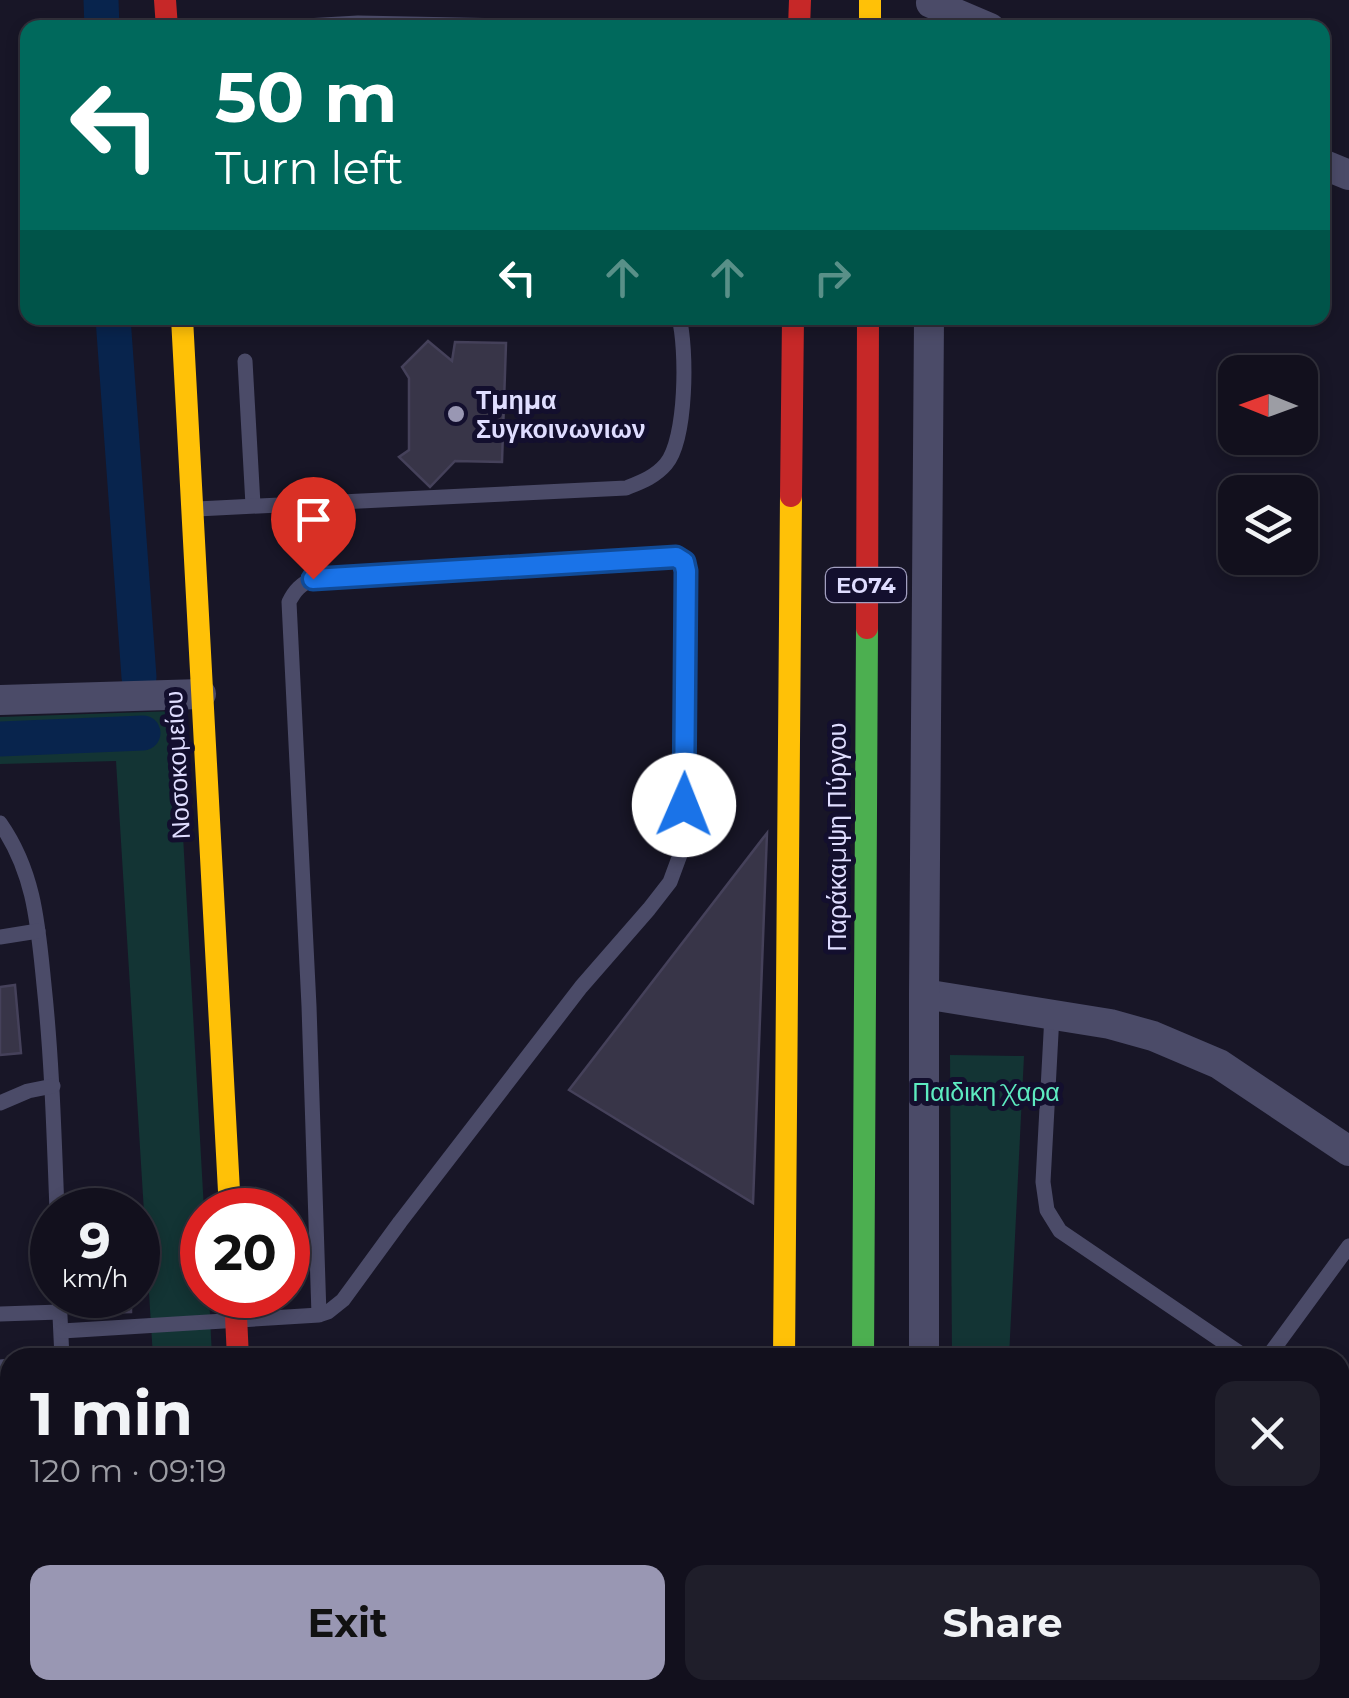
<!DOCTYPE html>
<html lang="en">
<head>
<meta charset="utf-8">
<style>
	:root { --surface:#12101d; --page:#1f1e2a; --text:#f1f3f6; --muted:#9c9da4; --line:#31303b; --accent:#9997b3 }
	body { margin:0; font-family:Montserrat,sans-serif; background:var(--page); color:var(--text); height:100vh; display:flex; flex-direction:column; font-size:38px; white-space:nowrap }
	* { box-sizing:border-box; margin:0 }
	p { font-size:32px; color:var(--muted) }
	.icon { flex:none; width:55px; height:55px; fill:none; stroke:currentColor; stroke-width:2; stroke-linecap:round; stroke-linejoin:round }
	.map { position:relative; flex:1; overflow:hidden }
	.details { position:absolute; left:0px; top:1348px; width:1350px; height:352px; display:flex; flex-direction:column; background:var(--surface); border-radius:30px 30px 0 0; box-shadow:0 5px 15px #0003,0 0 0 2px var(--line) }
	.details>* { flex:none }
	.banner { position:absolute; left:20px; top:20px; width:1310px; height:305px; border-radius:20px; box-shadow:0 5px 15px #0003,0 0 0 2px var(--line); background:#00695c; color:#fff; overflow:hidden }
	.needle { width:65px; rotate:271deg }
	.buttons { position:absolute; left:1218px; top:355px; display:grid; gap:20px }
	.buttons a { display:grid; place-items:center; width:100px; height:100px; border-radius:20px; background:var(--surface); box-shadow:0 5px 15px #0003,0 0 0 2px var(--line); font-size:50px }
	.speed { position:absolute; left:30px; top:1188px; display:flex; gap:20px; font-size:50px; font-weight:700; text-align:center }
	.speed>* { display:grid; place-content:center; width:130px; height:130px; border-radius:50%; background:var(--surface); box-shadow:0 5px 15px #0003,0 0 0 2px var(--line); line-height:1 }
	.speed small { font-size:25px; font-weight:400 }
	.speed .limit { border:15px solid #d22; background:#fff; color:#111 }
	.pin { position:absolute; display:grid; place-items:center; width:85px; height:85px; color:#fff; margin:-102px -42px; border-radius:50% 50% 50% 0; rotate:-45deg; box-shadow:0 0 10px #0007 }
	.pin .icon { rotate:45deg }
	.me { position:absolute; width:110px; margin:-55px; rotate:1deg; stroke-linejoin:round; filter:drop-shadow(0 0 8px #0008) }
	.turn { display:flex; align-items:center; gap:35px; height:210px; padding:0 30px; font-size:45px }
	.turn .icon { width:130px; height:130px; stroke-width:2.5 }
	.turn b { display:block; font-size:70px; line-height:85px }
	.lanes { display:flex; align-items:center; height:95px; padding:0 30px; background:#0003; justify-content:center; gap:50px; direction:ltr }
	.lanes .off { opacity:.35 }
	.round { display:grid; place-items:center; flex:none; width:105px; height:105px; border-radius:20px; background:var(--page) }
	.summary { display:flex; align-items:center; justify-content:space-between; height:170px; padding:0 30px }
	h1 { font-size:60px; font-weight:700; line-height:75px }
	.primary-button { display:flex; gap:20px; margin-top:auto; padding:20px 30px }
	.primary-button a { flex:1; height:115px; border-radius:20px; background:var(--accent); color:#111; font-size:40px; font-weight:700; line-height:115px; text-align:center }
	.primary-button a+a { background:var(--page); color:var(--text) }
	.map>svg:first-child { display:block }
	.green { fill:#133434 }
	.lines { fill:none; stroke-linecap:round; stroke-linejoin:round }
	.canal { stroke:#08244d; stroke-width:35 }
	.building { fill:#383548; stroke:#45415a; stroke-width:2.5 }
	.lane { stroke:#4b4b68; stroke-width:15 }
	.street { stroke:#4b4b68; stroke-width:30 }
	.fast { stroke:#4caf50; stroke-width:22 }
	.slow { stroke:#ffc107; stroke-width:22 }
	.jam { stroke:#c62828; stroke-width:22 }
	.route-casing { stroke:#114b97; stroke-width:25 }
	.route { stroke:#1a73e8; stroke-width:18 }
	.poi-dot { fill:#9997b3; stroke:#130f2e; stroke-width:4 }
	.labels { text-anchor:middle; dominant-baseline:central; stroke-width:10; stroke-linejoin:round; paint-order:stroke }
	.shield { fill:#130f2e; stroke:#a29fc0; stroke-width:2.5 }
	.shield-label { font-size:22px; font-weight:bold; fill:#dfddff }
	.poi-label { font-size:25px; font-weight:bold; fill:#dfddff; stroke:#130f2e; text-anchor:start }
	.street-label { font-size:25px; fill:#dfddff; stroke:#130f2e }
	.park-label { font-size:25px; fill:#5debc0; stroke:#130f2e }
</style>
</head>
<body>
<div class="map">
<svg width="1349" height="1698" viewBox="0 0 1349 1698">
	<rect width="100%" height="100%" fill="#181627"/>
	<g class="green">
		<path d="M176 711 204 1210 202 1295H209L212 1357H153L116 761 0 764V717Z"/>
		<path d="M950 1055 1024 1056 1009 1357H952Z"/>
		<path d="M894 1690H1013L1008 1698H894Z"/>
	</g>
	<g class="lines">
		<g class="canal">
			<path d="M101 0 102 28"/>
			<path d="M113 318 139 677"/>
			<path d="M0 739 143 733"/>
		</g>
	</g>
	<g class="building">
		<path d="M428 341 452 361 455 342 506 343 502 462 455 461 430 487 399 457 409 450V378L402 367Z"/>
		<path d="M767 833 753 1203 569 1090Z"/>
		<path d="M15 985 21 1053 0 1055V987Z"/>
		<path d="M94 1295H131V1312L94 1313Z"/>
	</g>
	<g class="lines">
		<g class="lane">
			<path d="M270 28 358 23 603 28"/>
			<path d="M245 361 253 505"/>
			<path d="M197 509 626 488C641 482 655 477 666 464 687 439 687 348 679 318"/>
			<path d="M0 823C35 873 38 926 44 985 52 1060 54 1135 57 1210"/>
			<path d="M0 937 38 931"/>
			<path d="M1052 1015 1043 1182 1047 1210 1060 1231 1247 1358"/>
			<path d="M0 1103 28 1091 53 1086"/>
			<path d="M59 1295 62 1358"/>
			<path d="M0 1314 60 1312"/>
			<path d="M62 1331 319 1315 328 1312 343 1300 400 1222 581 987 649 909 670 882 684 844 686 571 684 562 676 557 313 579C301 584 295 590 289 602L309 1006 319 1315"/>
			<path d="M1267 1358 1349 1246"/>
			<path d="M0 1367 10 1366"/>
			<path d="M0 1502H10"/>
			<path d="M0 1558H10"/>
			<path d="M73 1698 77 1690"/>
		</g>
		<g class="street">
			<path d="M931 3 990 28"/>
			<path d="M1322 164 1349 175"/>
			<path d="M0 700 201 694"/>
			<path d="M924 994 1110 1024 1153 1036 1219 1064 1349 1151"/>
			<path d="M924 1358V994L929 318"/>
		</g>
		<g class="fast">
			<path d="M863 1358 867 628"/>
			<path d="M256 1690V1698"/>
			<path d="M754 1698 755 1690"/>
		</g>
		<g class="slow">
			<path d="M870 0V28"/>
			<path d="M182 318 230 1210"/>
			<path d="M784 1358 791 496"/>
			<path d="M844 1690V1698"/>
		</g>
		<g class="jam">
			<path d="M165 0 167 28"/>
			<path d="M799 28 800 0"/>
			<path d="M791 496 793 318"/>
			<path d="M867 628 868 318"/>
			<path d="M235 1295 238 1358"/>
		</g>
	</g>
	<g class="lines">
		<defs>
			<path id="route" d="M313 579 676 557 684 562 686 571 684 805"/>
		</defs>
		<use href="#route" class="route-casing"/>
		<use href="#route" class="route"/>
	</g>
	<circle class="poi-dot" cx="456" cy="414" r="10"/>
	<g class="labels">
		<rect class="shield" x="826" y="568" width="80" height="34" rx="8"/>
		<g class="shield-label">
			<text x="866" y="585">ΕΟ74</text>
		</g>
		<g class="poi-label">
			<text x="476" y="400">Τμημα<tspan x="476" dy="29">Συγκοινωνιων</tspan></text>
		</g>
		<g class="street-label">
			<text transform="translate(177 765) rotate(-93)">Νοσοκομείου</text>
			<text transform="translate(837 837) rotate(-90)">Παράκαμψη Πύργου</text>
		</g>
		<g class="park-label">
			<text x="986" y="1092">Παιδικη Χαρα</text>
		</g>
	</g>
</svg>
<div class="buttons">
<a><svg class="needle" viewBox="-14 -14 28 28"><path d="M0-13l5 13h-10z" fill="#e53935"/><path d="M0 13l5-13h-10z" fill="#9c9da4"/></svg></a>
<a><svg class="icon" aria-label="layers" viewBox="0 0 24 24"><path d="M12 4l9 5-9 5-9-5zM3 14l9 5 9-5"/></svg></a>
</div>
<div class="speed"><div>9<small>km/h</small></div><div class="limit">20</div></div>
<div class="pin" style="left:313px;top:579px;background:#d93025"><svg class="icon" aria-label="arrive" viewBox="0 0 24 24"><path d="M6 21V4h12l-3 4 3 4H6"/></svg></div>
<svg class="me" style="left:684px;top:805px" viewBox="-20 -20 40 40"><circle r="19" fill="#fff"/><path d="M0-13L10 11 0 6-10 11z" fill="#1a73e8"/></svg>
<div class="banner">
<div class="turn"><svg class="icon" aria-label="left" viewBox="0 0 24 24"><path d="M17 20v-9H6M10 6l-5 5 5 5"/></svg><div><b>50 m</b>Turn left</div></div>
<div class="lanes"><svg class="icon" aria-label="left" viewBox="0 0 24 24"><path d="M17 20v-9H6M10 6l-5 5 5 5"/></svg><svg class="icon off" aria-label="ahead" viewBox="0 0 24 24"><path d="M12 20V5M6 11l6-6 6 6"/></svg><svg class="icon off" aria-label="ahead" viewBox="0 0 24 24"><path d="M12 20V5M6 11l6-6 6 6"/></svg><svg class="icon off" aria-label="right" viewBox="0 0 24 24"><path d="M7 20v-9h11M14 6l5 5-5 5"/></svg></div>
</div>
<section class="details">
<div class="summary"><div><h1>1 min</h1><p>120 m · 09:19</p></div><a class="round"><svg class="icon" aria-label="close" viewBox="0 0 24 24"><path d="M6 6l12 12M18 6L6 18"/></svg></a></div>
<div class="primary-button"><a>Exit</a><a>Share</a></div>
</section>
</div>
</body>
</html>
